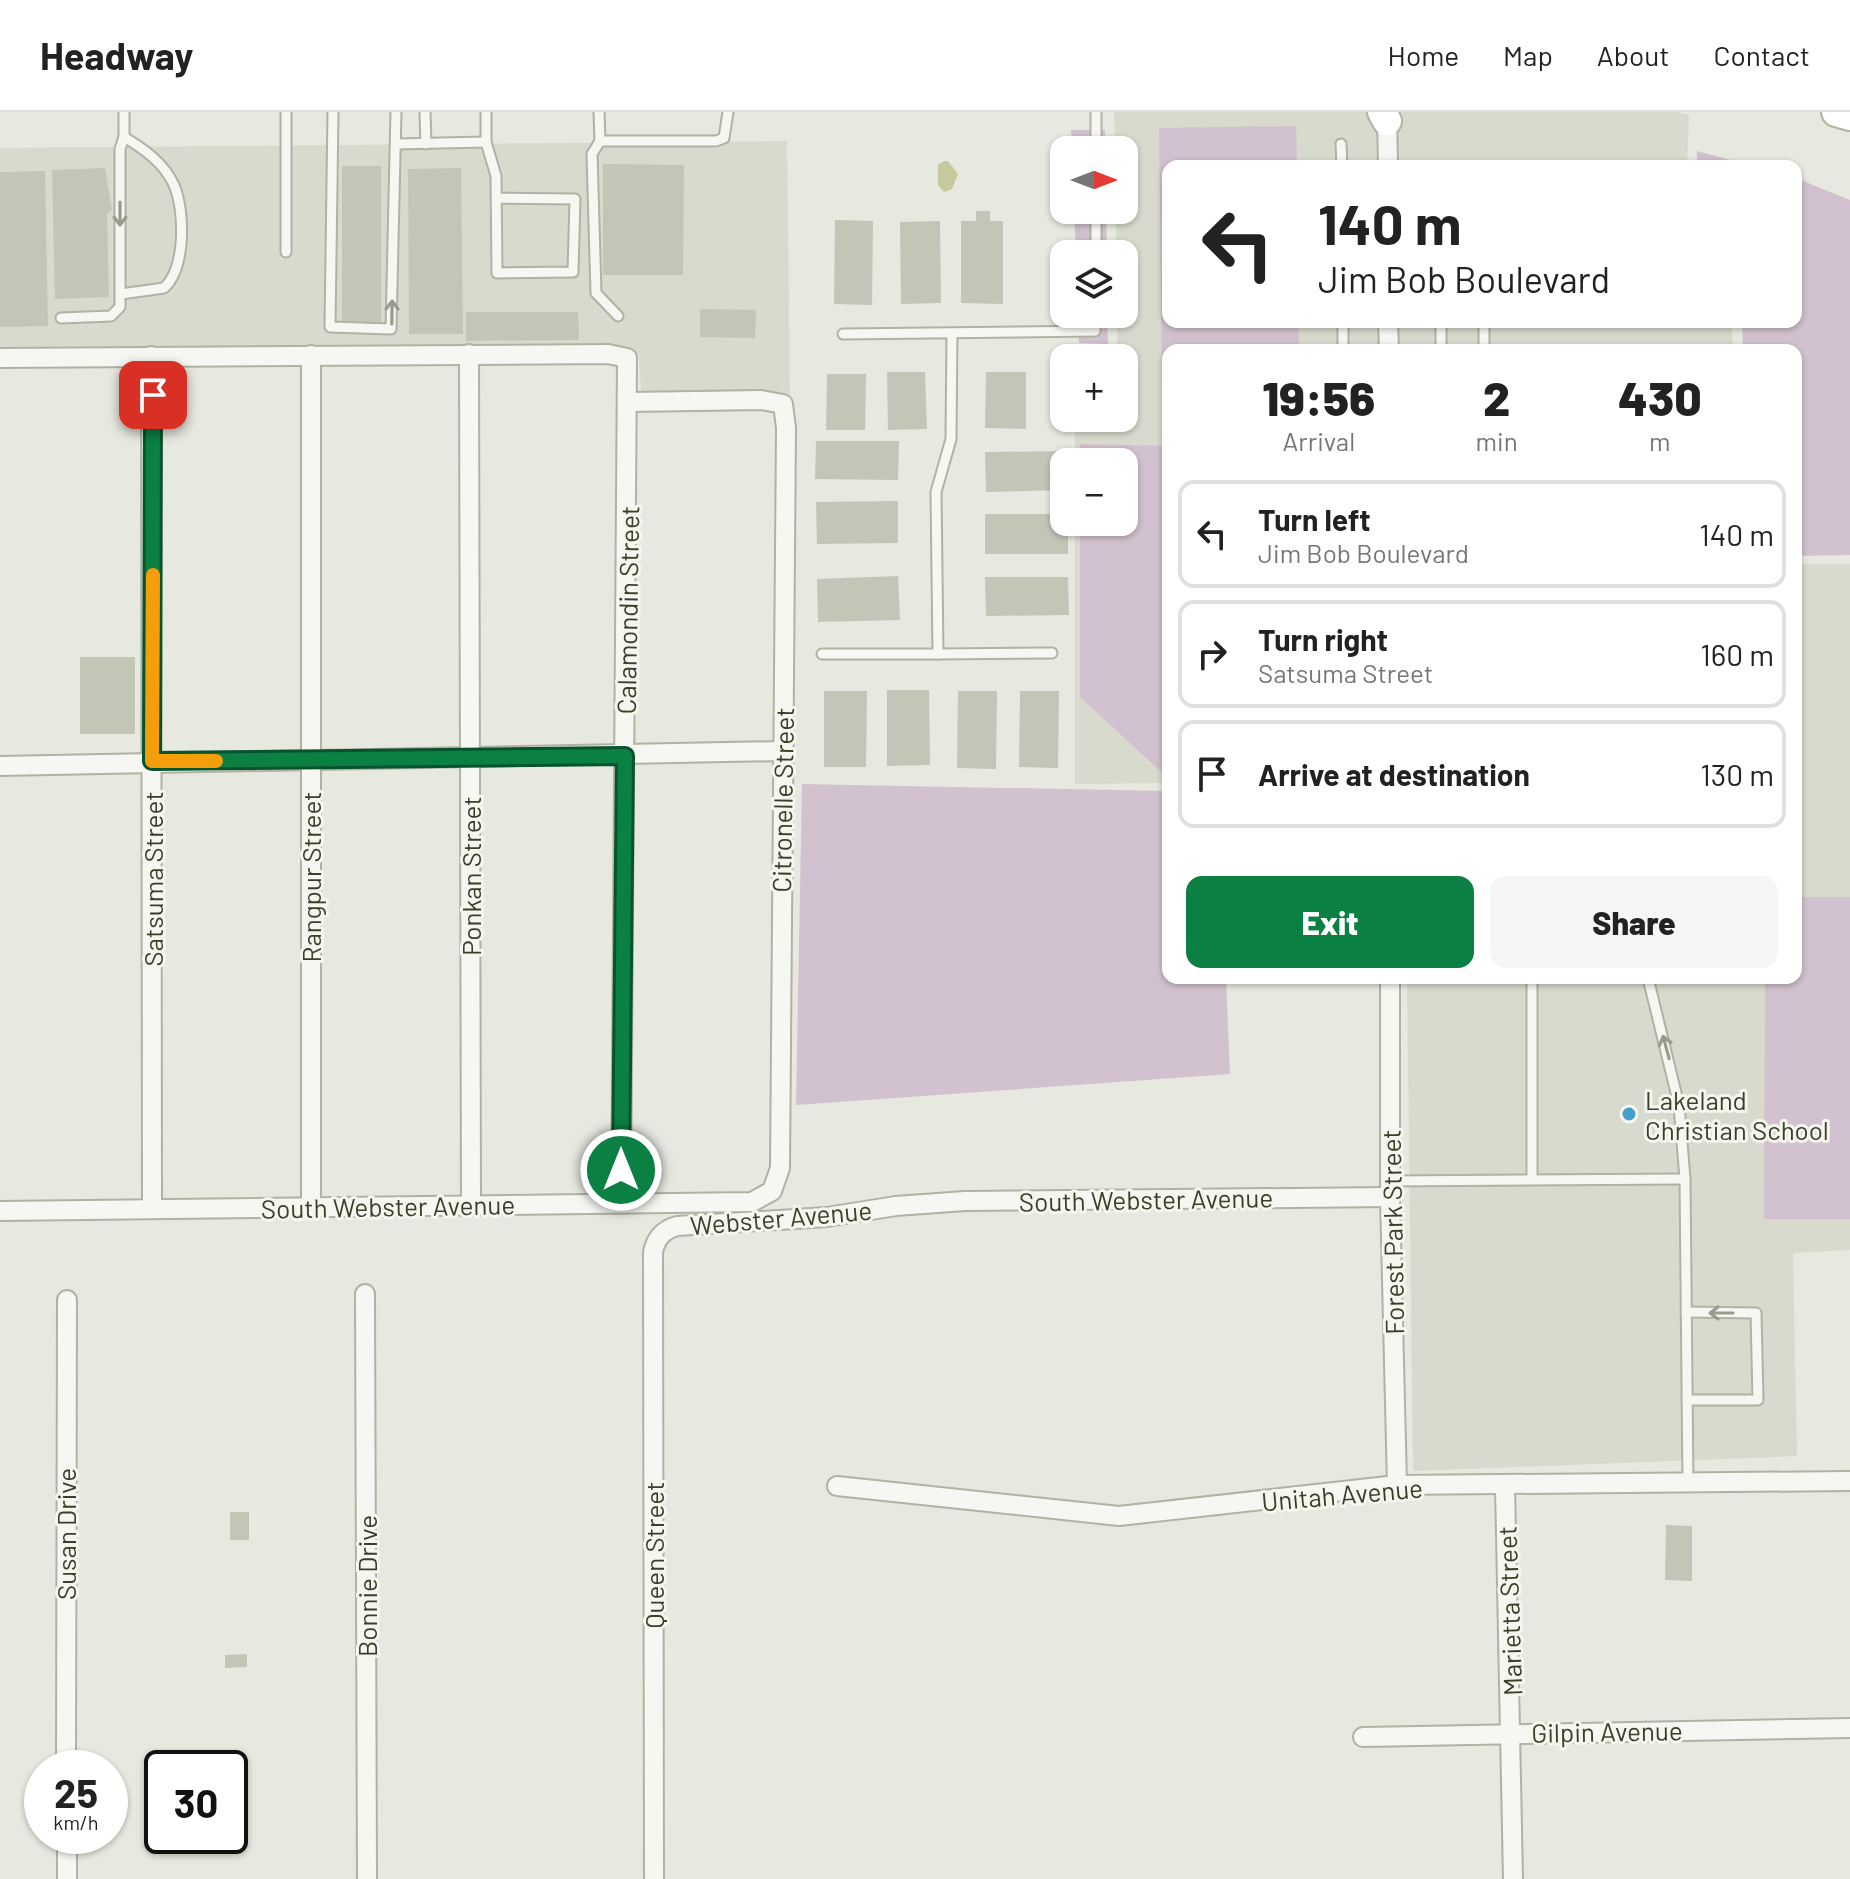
<!DOCTYPE html>
<html lang="en">
<head>
<meta charset="utf-8">
<style>
	:root { --surface:#fff; --page:#f6f6f6; --text:#222; --muted:#767676; --line:#e0e0e0; --accent:#0b8043 }
	body { margin:0; font-family:Barlow,sans-serif; background:var(--page); color:var(--text); height:100vh; display:flex; flex-direction:column; font-size:30px; white-space:nowrap }
	* { box-sizing:border-box; margin:0 }
	p { font-size:26px; color:var(--muted) }
	.icon { flex:none; width:44px; height:44px; fill:none; stroke:currentColor; stroke-width:2; stroke-linecap:round; stroke-linejoin:round }
	.map { position:relative; flex:1; overflow:hidden }
	.side { position:absolute; left:1162px; top:232px; width:640px; height:640px; display:flex; flex-direction:column; background:var(--surface); border-radius:16px; box-shadow:0 2px 6px #0004 }
	.side>* { flex:none }
	.guide { position:absolute; left:1162px; top:48px; width:640px; height:168px; border-radius:16px; box-shadow:0 2px 6px #0004; background:#fff; color:var(--text); overflow:hidden }
	.needle { width:52px; rotate:90deg }
	.tools { position:absolute; left:1050px; top:24px; display:grid; gap:16px }
	.tools a { display:grid; place-items:center; width:88px; height:88px; border-radius:16px; background:var(--surface); box-shadow:0 2px 6px #0004; font-size:40px }
	.speed { position:absolute; left:24px; top:1638px; display:flex; gap:16px; font-size:40px; font-weight:700; text-align:center }
	.speed>* { display:grid; place-content:center; width:104px; height:104px; border-radius:50%; background:var(--surface); box-shadow:0 2px 6px #0004; line-height:1 }
	.speed small { font-size:20px; font-weight:400 }
	.speed .limit { border:4px solid #111; border-radius:12px; background:#fff; color:#111 }
	.pin { position:absolute; display:grid; place-items:center; width:68px; height:68px; color:#fff; margin:-34px; border-radius:16px; box-shadow:0 4px 12px #0006 }
	.me { position:absolute; width:88px; margin:-44px; rotate:0deg; stroke-linejoin:round; filter:drop-shadow(0 0 6px #0008) }
	.turn { display:flex; align-items:center; gap:28px; height:168px; padding:0 24px; font-size:36px }
	.turn .icon { width:104px; height:104px; stroke-width:2.5 }
	.turn b { display:block; font-size:56px; line-height:68px }
	.eta { display:flex; justify-content:space-evenly; align-items:center; height:136px; text-align:center }
	.eta b { font-size:48px; font-weight:800; line-height:56px }
	.primary-button { display:flex; gap:16px; margin-top:auto; padding:16px 24px }
	.primary-button a { flex:1; height:92px; border-radius:16px; background:var(--accent); color:#fff; font-size:32px; font-weight:800; line-height:92px; text-align:center }
	.primary-button a+a { background:var(--page); color:var(--text) }
	ul { padding:0; list-style:none }
	li { display:flex; align-items:center; gap:24px; height:108px; margin:0 16px 12px; padding:0 8px; border:4px solid var(--line); border-radius:16px }
	li div { flex:1 }
	li b { display:block; font-size:30px }
	li em { font-style:normal }
	header { display:flex; align-items:center; gap:48px; box-sizing:border-box; height:112px; padding:0 40px; background:var(--surface); border-bottom:2px solid var(--line) }
	header strong { font-size:38px }
	nav { display:flex; gap:44px; margin-inline-start:auto; font-size:28px }
	.map>svg:first-child { display:block }
	.built { fill:#d8dacd }
	.green { fill:#d2c1ce }
	.water { fill:#c7c89b }
	.building { fill:#c3c5b7 }
	.lines { fill:none; stroke-linecap:round; stroke-linejoin:round }
	.service-casing { stroke:#b0b2a4; stroke-width:13 }
	.minor-casing { stroke:#b0b2a4; stroke-width:22 }
	.primary-casing { stroke:#b2b49f; stroke-width:32 }
	.service { stroke:#f6f7f2; stroke-width:9 }
	.minor { stroke:#f6f7f2; stroke-width:18 }
	.primary { stroke:#fff; stroke-width:28 }
	.oneway { stroke:#999b8d }
	.route-casing { stroke:#07532c; stroke-width:20 }
	.route { stroke:#0b8043; stroke-width:14 }
	.slow { stroke:#f59e0b; stroke-width:14 }
	.poi-dot { fill:#469ecb; stroke:#f5f6ef; stroke-width:3 }
	.labels { text-anchor:middle; dominant-baseline:central; stroke-width:6; stroke-linejoin:round; paint-order:stroke }
	.street-label { font-size:26px; fill:#3c3f28; stroke:#f5f6ef }
	.poi-label { font-size:26px; fill:#3c3f28; stroke:#f5f6ef; text-anchor:start }
</style>
</head>
<body>
<header>
<strong>Headway</strong>
<nav><a>Home</a><a>Map</a><a>About</a><a>Contact</a></nav>
</header>
<div class="map">
<svg width="1850" height="1767" viewBox="0 0 1850 1767">
	<rect width="100%" height="100%" fill="#e7e8df"/>
	<g class="built">
		<path d="M1114 0H1675L1689 3 1687 54H1168V210H1725L1732 212 1733 238H1168V671L1075 672V410H1124V350H1075V306H1124V246H1075V240L1117 241V202H1124V142H1116V98H1124V38H1115Z"/>
		<path d="M787 29 790 285 761 278 641 280 639 245 630 236 608 232 0 236V36Z"/>
		<path d="M1796 452H1850V1138L1793 1141 1797 1344 1413 1359 1407 866H1796Z"/>
	</g>
	<g class="green">
		<path d="M1296 14 1297 54H1168V210H1298L1299 238H1168V273H1162L1159 16Z"/>
		<path d="M1071 18H1105V38H1072Z"/>
		<path d="M1697 39 1753 54H1697Z"/>
		<path d="M1796 66 1850 88V443L1796 444V238H1743L1742 210H1796Z"/>
		<path d="M1074 98H1106L1107 142H1076Z"/>
		<path d="M1078 202H1107L1108 232 1079 231Z"/>
		<path d="M1080 332 1168 334V666L1080 585V410H1124V350H1080Z"/>
		<path d="M802 672 1168 679V866H1226L1230 962 796 993Z"/>
		<path d="M1796 785H1850V1107H1764L1765 866H1796Z"/>
	</g>
	<path class="water" d="M944 49H948L958 62 952 77 944 80 938 73V53Z"/>
	<g class="building">
		<path d="M603 52 684 53 683 163H603Z"/>
		<rect x="342" y="54" width="39" height="162"/>
		<path d="M105 56 112 98 107 102 109 185 55 187 52 58Z"/>
		<path d="M461 56 463 222H409L408 57Z"/>
		<path d="M45 59 48 214 0 215V60Z"/>
		<path d="M976 99H990V109H1003V192L961 191V109H976Z"/>
		<path d="M835 108 873 109 872 193 834 192Z"/>
		<path d="M940 109 941 191 901 192 900 110Z"/>
		<path d="M700 197 756 198 755 226 700 225Z"/>
		<path d="M466 200H578L579 228 466 229Z"/>
		<path d="M887 260H925L927 317 888 318Z"/>
		<path d="M986 260H1026V317L985 316Z"/>
		<path d="M827 262H866L865 318H826Z"/>
		<path d="M816 329H899L898 368 815 367Z"/>
		<path d="M1068 339V350H1064V378L986 380 985 340Z"/>
		<path d="M898 389V431L817 432 816 390Z"/>
		<path d="M985 402H1064V410H1068V442H985Z"/>
		<path d="M898 464 900 508 818 510 817 467Z"/>
		<path d="M985 465H1068L1069 503 986 504Z"/>
		<rect x="80" y="545" width="55" height="77"/>
		<path d="M887 578H929L930 653 887 654Z"/>
		<path d="M824 579H867L866 655H824Z"/>
		<path d="M958 579H997L996 657 957 656Z"/>
		<path d="M1020 579H1059L1058 656 1019 655Z"/>
		<rect x="230" y="1400" width="19" height="28"/>
		<path d="M1666 1413 1692 1414V1469L1665 1468Z"/>
		<path d="M247 1542V1555L225 1556V1543Z"/>
	</g>
	<g class="lines">
		<defs>
			<g id="service">
				<path d="M333 0 330 215 391 217 396 0"/>
				<path d="M425 0 426 32"/>
				<path d="M486 0V30L496 64 497 161 573 160 575 87 496 86"/>
				<path d="M599 0 600 29 592 42 596 181 618 204"/>
				<path d="M1096 0V38"/>
				<path d="M600 29H716L724 26 728 0"/>
				<path d="M396 32 486 30"/>
				<path d="M1341 32 1342 54"/>
				<path d="M286 140V0"/>
				<path d="M1096 142V98"/>
				<path d="M121 182 164 176C186 156 185 99 174 73 164 51 144 37 124 25"/>
				<path d="M61 206 111 204 120 195V37L124 25V0"/>
				<path d="M1343 210V238"/>
				<path d="M1441 210V238"/>
				<path d="M1484 210V238"/>
				<path d="M952 221 951 327 936 380 938 542 1052 541"/>
				<path d="M843 222 1095 219V202"/>
				<path d="M822 542H938"/>
				<path d="M1532 866V1066"/>
				<path d="M1648 866 1679 993 1685 1067 1688 1373"/>
				<path d="M1390 1069 1685 1067"/>
				<path d="M1686 1200 1756 1201 1758 1288H1687"/>
			</g>
			<g id="minor">
				<path d="M1387 1 1388 54"/>
				<path d="M1388 210 1389 238"/>
				<path d="M469 242 471 1094"/>
				<path d="M311 243V1096"/>
				<path d="M151 244 152 1097"/>
				<path d="M0 246 608 242 627 246 621 1090"/>
				<path d="M0 654 782 639"/>
				<path d="M1390 866V1085L1397 1373"/>
				<path d="M0 1099 752 1090 772 1079 780 1056 786 316 783 292 761 288 629 290"/>
				<path d="M365 1182 367 1767"/>
				<path d="M837 1374 1119 1404 1397 1373 1850 1369"/>
				<path d="M1505 1374 1513 1767"/>
				<path d="M1363 1625 1850 1616"/>
				<path d="M66 1656 67 1188"/>
				<path d="M67 1724V1767"/>
				<path d="M654 1767 653 1140C656 1126 663 1118 677 1114L827 1105 896 1094 965 1089 1390 1085"/>
			</g>
			<g id="primary">
				<path d="M1382 0 1387 9"/>
				<path d="M1836 0 1850 4"/>
			</g>
		</defs>
		<use href="#service" class="service-casing"/>
		<use href="#minor" class="minor-casing"/>
		<use href="#primary" class="primary-casing"/>
		<use href="#service" class="service"/>
		<use href="#minor" class="minor"/>
		<use href="#primary" class="primary"/>
	</g>
	<defs><path id="oneway-shaft" d="M-6 0H5M1.5-3L5.5 0L1.5 3" fill="none" stroke-width="1.6" stroke-linecap="round" stroke-linejoin="round" transform="scale(2)"/></defs>
	<g class="oneway">
		<use href="#oneway-shaft" transform="translate(120 102) rotate(90)"/>
		<use href="#oneway-shaft" transform="translate(392 200) rotate(-89)"/>
		<use href="#oneway-shaft" transform="translate(1666 935) rotate(-105)"/>
		<use href="#oneway-shaft" transform="translate(1721 1201) rotate(-180)"/>
	</g>
	<g class="lines">
		<defs>
			<path id="route" d="M153 283 152 649 625 644 621 1058"/>
		</defs>
		<use href="#route" class="route-casing"/>
		<use href="#route" class="route"/>
		<path class="slow" d="M153 463 152 649H216"/>
	</g>
	<circle class="poi-dot" cx="1629" cy="1002" r="8"/>
	<g class="labels">
		<g class="street-label">
			<text transform="translate(627 498) rotate(-89)">Calamondin Street</text>
			<text transform="translate(782 688) rotate(-89)">Citronelle Street</text>
			<text transform="translate(470 764) rotate(-90)">Ponkan Street</text>
			<text transform="translate(310 765) rotate(-90)">Rangpur Street</text>
			<text transform="translate(152 767) rotate(-90)">Satsuma Street</text>
			<text transform="translate(1146 1087) rotate(-1)">South Webster Avenue</text>
			<text transform="translate(388 1094) rotate(-1)">South Webster Avenue</text>
			<text transform="translate(781 1105) rotate(-5)">Webster Avenue</text>
			<text transform="translate(1392 1120) rotate(-91)">Forest Park Street</text>
			<text transform="translate(1342 1382) rotate(-5)">Unitah Avenue</text>
			<text transform="translate(65 1422) rotate(-90)">Susan Drive</text>
			<text transform="translate(653 1443) rotate(-90)">Queen Street</text>
			<text transform="translate(366 1474) rotate(-90)">Bonnie Drive</text>
			<text transform="translate(1509 1499) rotate(-92)">Marietta Street</text>
			<text transform="translate(1607 1619) rotate(-1)">Gilpin Avenue</text>
		</g>
		<g class="poi-label">
			<text x="1645" y="987">Lakeland<tspan x="1645" dy="30">Christian School</tspan></text>
		</g>
	</g>
</svg>
<div class="tools">
<a><svg class="needle" viewBox="-14 -14 28 28"><path d="M0-13l5 13h-10z" fill="#e53935"/><path d="M0 13l5-13h-10z" fill="#767676"/></svg></a>
<a><svg class="icon" aria-label="layers" viewBox="0 0 24 24"><path d="M12 4l9 5-9 5-9-5zM3 14l9 5 9-5"/></svg></a>
<a>+</a>
<a>−</a>
</div>
<div class="speed"><div>25<small>km/h</small></div><div class="limit">30</div></div>
<div class="pin" style="left:153px;top:283px;background:#d93025"><svg class="icon" aria-label="arrive" viewBox="0 0 24 24"><path d="M6 21V4h12l-3 4 3 4H6"/></svg></div>
<svg class="me" style="left:621px;top:1058px" viewBox="-20 -20 40 40"><circle r="17" fill="#0b8043" stroke="#fff" stroke-width="3"/><path d="M0-11L8 9 0 5-8 9z" fill="#fff"/></svg>
<div class="guide">
<div class="turn"><svg class="icon" aria-label="left" viewBox="0 0 24 24"><path d="M17 20v-9H6M10 6l-5 5 5 5"/></svg><div><b>140 m</b>Jim Bob Boulevard</div></div>
</div>
<section class="side">
<div class="eta">
<div><b>19:56</b><p>Arrival</p></div>
<div><b>2</b><p>min</p></div>
<div><b>430</b><p>m</p></div>
</div>
<ul>
<li><svg class="icon" aria-label="left" viewBox="0 0 24 24"><path d="M17 20v-9H6M10 6l-5 5 5 5"/></svg><div><b>Turn left</b><p>Jim Bob Boulevard</p></div><em>140 m</em></li>
<li><svg class="icon" aria-label="right" viewBox="0 0 24 24"><path d="M7 20v-9h11M14 6l5 5-5 5"/></svg><div><b>Turn right</b><p>Satsuma Street</p></div><em>160 m</em></li>
<li><svg class="icon" aria-label="arrive" viewBox="0 0 24 24"><path d="M6 21V4h12l-3 4 3 4H6"/></svg><div><b>Arrive at destination</b></div><em>130 m</em></li>
</ul>
<div class="primary-button"><a>Exit</a><a>Share</a></div>
</section>
</div>
</body>
</html>
